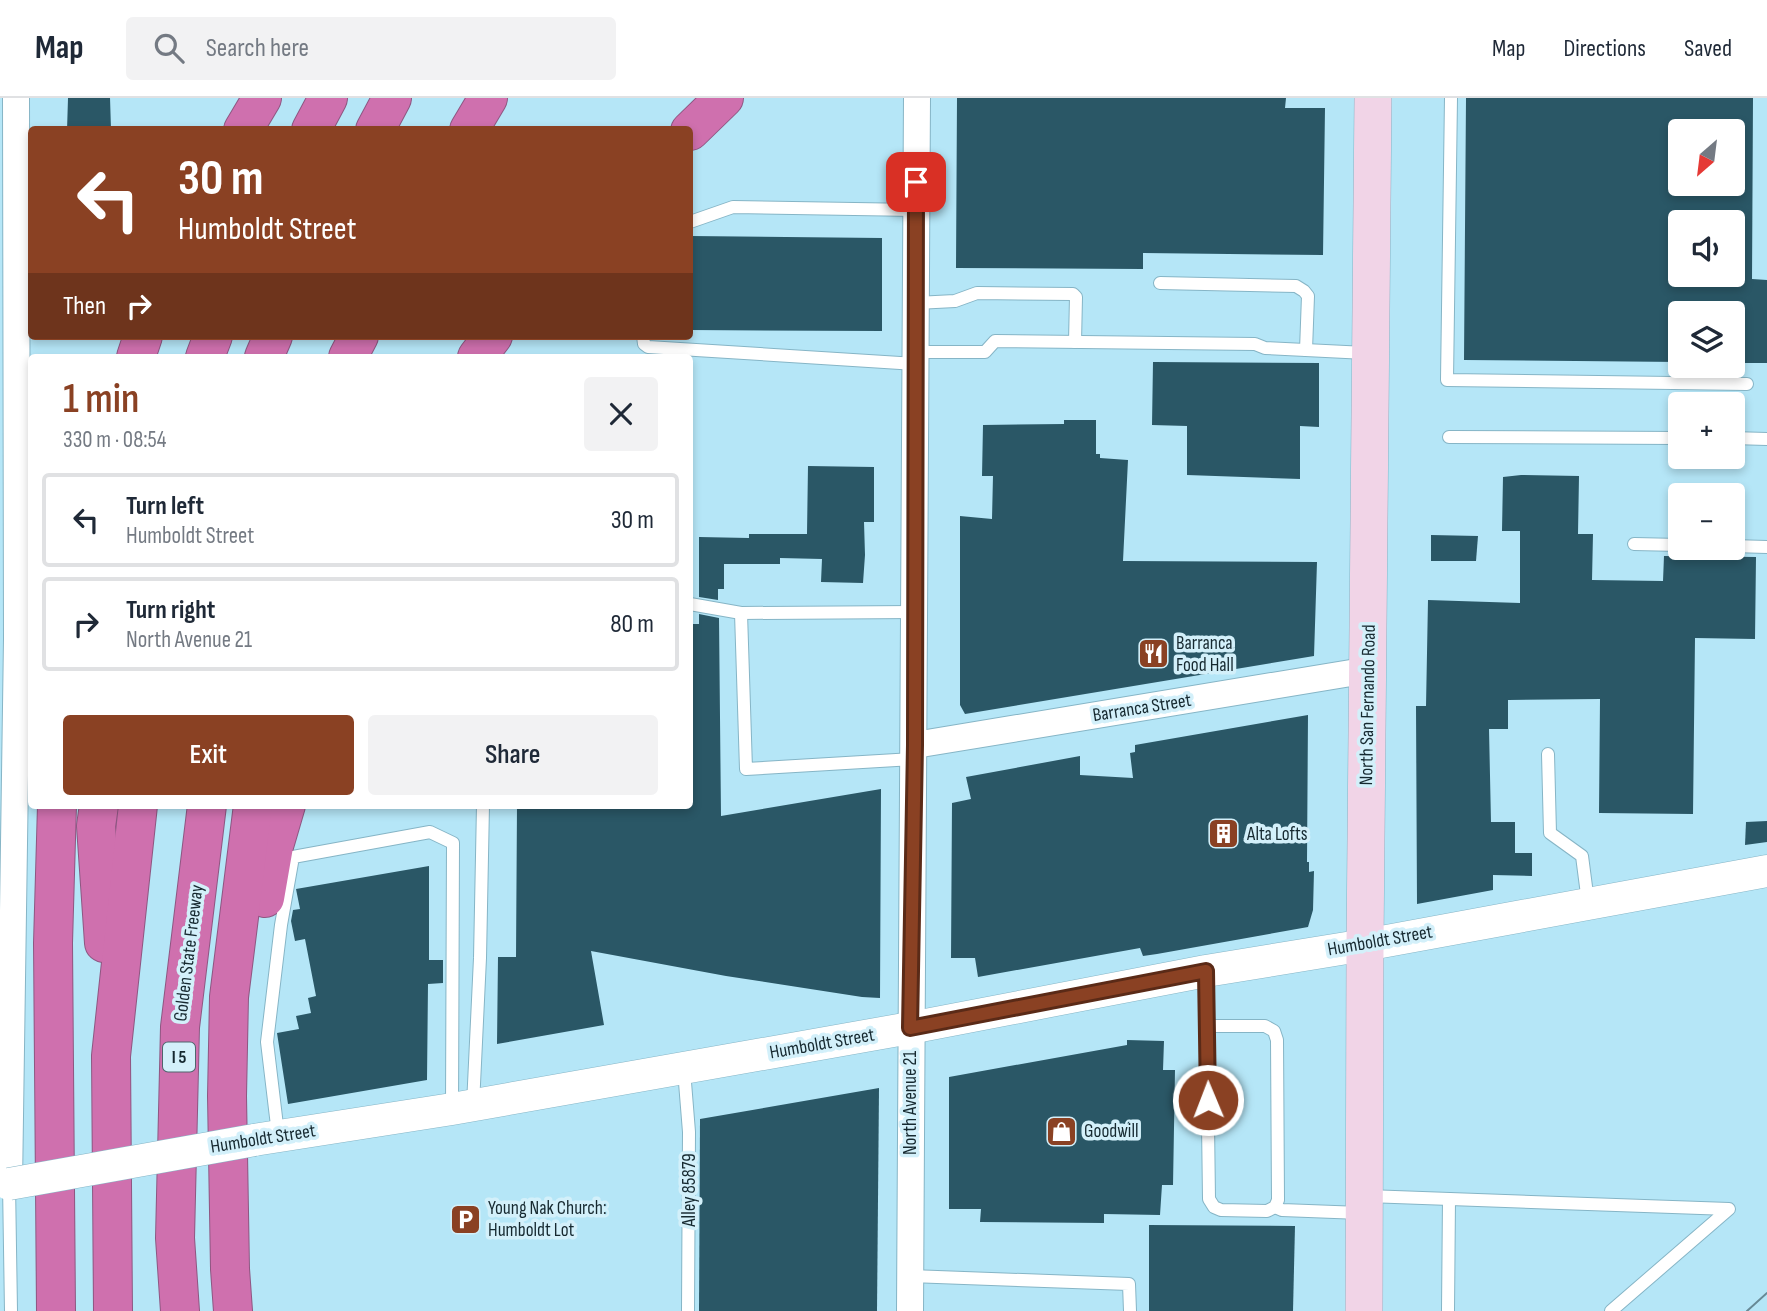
<!DOCTYPE html>
<html lang="en">
<head>
<meta charset="utf-8">
<style>
	:root { --surface:#fff; --page:#f2f2f3; --text:#1f2937; --muted:#747a83; --line:#e0e1e3; --accent:#8a4123 }
	body { margin:0; font-family:"Sofia Sans Condensed",sans-serif; background:var(--page); color:var(--text); height:100vh; display:flex; flex-direction:column; font-size:26px; white-space:nowrap }
	* { box-sizing:border-box; margin:0 }
	p { font-size:23px; color:var(--muted) }
	.icon { flex:none; width:38px; height:38px; fill:none; stroke:currentColor; stroke-width:2; stroke-linecap:round; stroke-linejoin:round }
	.map { position:relative; flex:1; overflow:hidden }
	.sheet { position:absolute; left:28px; top:256px; width:665px; height:455px; display:flex; flex-direction:column; background:var(--surface); border-radius:7px; box-shadow:0 4px 10px #0003 }
	.sheet>* { flex:none }
	.top-card { position:absolute; left:28px; top:28px; width:665px; height:214px; border-radius:7px; box-shadow:0 4px 10px #0003; background:#8a4123; color:#fff; overflow:hidden }
	.needle { width:46px; rotate:208deg }
	.buttons { position:absolute; left:1668px; top:21px; display:grid; gap:14px }
	.buttons a { display:grid; place-items:center; width:77px; height:77px; border-radius:7px; background:var(--surface); box-shadow:0 4px 10px #0003; font-size:35px }
	.pin { position:absolute; display:grid; place-items:center; width:60px; height:60px; color:#fff; margin:-30px; border-radius:14px; box-shadow:0 4px 10px #0006 }
	.me { position:absolute; width:77px; margin:-38px; rotate:359deg; stroke-linejoin:round; filter:drop-shadow(0 0 5px #0008) }
	.turn { display:flex; align-items:center; gap:24px; height:147px; padding:0 35px; font-size:32px }
	.turn .icon { width:91px; height:91px; stroke-width:2.5 }
	.turn b { display:block; font-size:49px; line-height:60px }
	.then { display:flex; align-items:center; height:66px; padding:0 35px; background:#0003; gap:14px; font-size:26px }
	.round { display:grid; place-items:center; flex:none; width:74px; height:74px; border-radius:7px; background:var(--page) }
	.overview { display:flex; align-items:center; justify-content:space-between; height:119px; padding:0 35px }
	h1 { font-size:42px; font-weight:600; line-height:52px; color:var(--accent) }
	.button { display:flex; gap:14px; margin-top:auto; padding:14px 35px }
	.button a { flex:1; height:80px; border-radius:7px; background:var(--accent); color:#fff; font-size:28px; font-weight:600; line-height:80px; text-align:center }
	.button a+a { background:var(--page); color:var(--text) }
	ul { padding:0; list-style:none }
	li { display:flex; align-items:center; gap:21px; height:94px; margin:0 14px 10px; padding:0 21px; border:4px solid var(--line); border-radius:7px }
	li div { flex:1 }
	li b { display:block; font-size:26px }
	li em { font-style:normal }
	header { display:flex; align-items:center; gap:42px; box-sizing:border-box; height:98px; padding:0 35px; background:var(--surface); border-bottom:2px solid var(--line) }
	header strong { font-size:33px }
	nav { display:flex; gap:38px; margin-inline-start:auto; font-size:24px }
	.search { width:490px; height:63px; background:var(--page); display:flex; align-items:center; gap:18px; box-sizing:border-box; padding:0 24px; border-radius:7px; color:var(--muted); font-size:26px }
	.map>svg:first-child { display:block }
	.building { fill:#2a5766; fill-rule:evenodd }
	.lines { fill:none; stroke-linecap:round; stroke-linejoin:round }
	.service-casing { stroke:#86b5c6; stroke-width:14 }
	.minor-casing { stroke:#86b5c6; stroke-width:28 }
	.tertiary-casing { stroke:#86b5c6; stroke-width:33 }
	.secondary-casing { stroke:#86b5c6; stroke-width:38 }
	.motorway-casing { stroke:#8e5782; stroke-width:40 }
	.service { stroke:#fff; stroke-width:12 }
	.minor { stroke:#fff; stroke-width:26 }
	.tertiary { stroke:#fff; stroke-width:32 }
	.secondary { stroke:#f1d4e7; stroke-width:37 }
	.motorway { stroke:#cf70ae; stroke-width:38 }
	.tram { stroke:#678995; stroke-width:2 }
	.tertiary-bridge-casing { stroke:#86b5c6; stroke-width:33; stroke-linecap:butt }
	.tertiary-bridge { stroke:#fff; stroke-width:32 }
	.route-casing { stroke:#5a2a17; stroke-width:18 }
	.route { stroke:#8a4123; stroke-width:12 }
	.labels { text-anchor:middle; dominant-baseline:central; stroke-width:7; stroke-linejoin:round; paint-order:stroke }
	.shield { fill:#d3f0fa; stroke:#4f656d; stroke-width:2 }
	.shield-label { font-size:18px; font-weight:bold; fill:#162930 }
	.poi-label { font-size:19px; fill:#162930; stroke:#d3f0fa; text-anchor:start }
	.street-label { font-size:19px; fill:#162930; stroke:#d3f0fa }
</style>
</head>
<body>
<header>
<strong>Map</strong>
<div class="search"><svg class="icon" aria-label="search" viewBox="0 0 24 24"><circle cx="10" cy="10" r="6"/><path d="M15 15l6 6"/></svg>Search here</div>
<nav><a>Map</a><a>Directions</a><a>Saved</a></nav>
</header>
<div class="map">
<svg width="1767" height="1213" viewBox="0 0 1767 1213">
	<rect width="100%" height="100%" fill="#b5e6f7"/>
	<g class="building">
		<path d="M68 0H110L111 32H67Z"/>
		<path d="M957 0H1286L1285 10H1325L1323 157 1143 155V171L956 170Z"/>
		<path d="M1466 0H1753L1752 181 1767 182V265H1732V215H1680V264L1464 262ZM1680 33H1732V86H1680ZM1680 124H1732V177H1680Z"/>
		<path d="M690 138 882 140V233L690 232Z"/>
		<path d="M1153 264 1319 265V329L1300 328V381L1187 377V328L1152 327Z"/>
		<path d="M1064 322H1096V356H1100V360L1128 362 1123 463 1317 464 1314 558 965 616 960 607V418L992 421 993 378H982L983 327 1064 326Z"/>
		<path d="M808 368 874 369V424H864L865 457 863 485 821 484 822 461 780 460V466H724V491H718V502L699 499V439L749 440V436H807Z"/>
		<path d="M1521 377 1579 378 1578 436H1593L1592 482 1663 483 1664 458 1756 459 1755 541 1695 540 1693 716 1599 715 1600 601 1508 602V631H1489L1491 724H1515V755H1532V778L1493 777V792L1417 806 1416 608H1426L1428 502 1520 505V433H1502L1503 379Z"/>
		<path d="M1431 437 1478 438 1476 463H1431Z"/>
		<path d="M699 516 719 520 721 718 881 691 880 900 862 899 726 878 591 853 604 927 497 946 498 859H516L517 707H690V526H699Z"/>
		<path d="M1308 617 1307 764H1309V774L1314 773 1313 812 1308 829 1157 856 1143 858 1140 850 978 879 975 860H951L952 705 971 701 966 679 1080 658V677L1133 680 1130 655 1135 654V647Z"/>
		<path d="M1767 723V744L1745 747 1746 724Z"/>
		<path d="M429 768V862H443V885L428 886 427 982 288 1006 277 935 299 931 296 918 311 915 308 900 316 898 305 841 295 843 291 823 293 812 300 811 296 791Z"/>
		<path d="M1127 942 1164 943 1163 972H1175L1173 1087H1162L1160 1117 1104 1116V1125L980 1124 981 1111H949V979L1127 947Z"/>
		<path d="M879 990 877 1213H699L700 1021Z"/>
		<path d="M1149 1127 1295 1128 1293 1213H1149Z"/>
	</g>
	<g class="lines">
		<defs>
			<g id="service">
				<path d="M1451 0 1447 282 1747 286"/>
				<path d="M690 124 733 109 916 112"/>
				<path d="M1160 185 1296 188 1304 193 1308 198 1306 252"/>
				<path d="M916 205 955 203 977 195 1073 196 1076 199 1075 244"/>
				<path d="M643 238 644 246 648 249 916 266"/>
				<path d="M916 254H985L995 243 1255 246 1265 250 1366 255"/>
				<path d="M1449 339 1680 340"/>
				<path d="M1732 340 1767 341"/>
				<path d="M1634 446 1680 447"/>
				<path d="M1732 448 1767 449"/>
				<path d="M690 506 741 515 915 514"/>
				<path d="M741 515 746 671 913 661"/>
				<path d="M1548 656 1550 735 1582 758 1588 804"/>
				<path d="M1206 873 1209 1101 1214 1109 1221 1112 1267 1113 1275 1109 1278 1102 1277 942 1274 933 1265 928H1207"/>
				<path d="M684 972 689 1034 688 1213"/>
				<path d="M473 1007 480 860 483 707"/>
				<path d="M278 1036 267 944 281 827 293 759 430 734 453 745 452 1011"/>
				<path d="M9 1086 11 1213"/>
				<path d="M1367 1098 1729 1111 1611 1213"/>
				<path d="M1275 1109 1282 1112 1361 1115"/>
				<path d="M910 1178 1129 1186 1130 1213"/>
				<path d="M1448 1213 1449 1101"/>
			</g>
			<g id="minor">
				<path d="M915 647 1369 572"/>
				<path d="M9 1086 17 541 16 0"/>
				<path d="M910 1213 917 0"/>
			</g>
			<path id="tertiary" d="M254 1042 452 1011 910 930 1206 873 1365 847 1767 773"/>
			<path id="secondary" d="M1364 1213 1365 847 1373 0"/>
			<g id="motorway">
				<path d="M243 32 262 0"/>
				<path d="M311 32 328 0"/>
				<path d="M375 32 392 0"/>
				<path d="M469 32 488 0"/>
				<path d="M690 33 724 0"/>
				<path d="M136 259 143 238"/>
				<path d="M205 259 213 238"/>
				<path d="M264 259 273 238"/>
				<path d="M348 259 359 238"/>
				<path d="M477 259 493 238"/>
				<path d="M99 707 96 728 104 845"/>
				<path d="M265 800 274 748 286 707"/>
				<path d="M56 1213 53 845 57 707"/>
				<path d="M113 1213 111 958 138 707"/>
				<path d="M180 1213 175 1140 180 929 207 707"/>
				<path d="M233 1213 230 1171 227 998 229 899 253 707"/>
			</g>
		</defs>
		<use href="#service" class="service-casing"/>
		<use href="#minor" class="minor-casing"/>
		<use href="#tertiary" class="tertiary-casing"/>
		<use href="#secondary" class="secondary-casing"/>
		<use href="#motorway" class="motorway-casing"/>
		<use href="#service" class="service"/>
		<use href="#minor" class="minor"/>
		<use href="#tertiary" class="tertiary"/>
		<use href="#secondary" class="secondary"/>
		<use href="#motorway" class="motorway"/>
		<path class="tram" d="M1747 1213 1767 1195"/>
		<defs>
			<path id="tertiary-bridge" d="M9 1086 254 1042"/>
		</defs>
		<use href="#tertiary-bridge" class="tertiary-bridge-casing"/>
		<use href="#tertiary-bridge" class="tertiary-bridge"/>
	</g>
	<g class="lines">
		<defs>
			<path id="route" d="M916 84 915 647 910 930 1206 873 1208 1002"/>
		</defs>
		<use href="#route" class="route-casing"/>
		<use href="#route" class="route"/>
	</g>
	<defs>
		<symbol id="restaurant-square" viewBox="-11 -11 22 22"><rect x="-9" y="-9" width="18" height="18" rx="4" fill="#8a4123" stroke="#d3f0fa"/><path d="M-5-6h1v4h1v-4h1v4h1v-4h1v5L-1.5 .5V6h-2V.5L-5-1ZM5-6V6H3V1.5H1.5Q1.5-4 5-6Z" fill="#fff"/></symbol>
		<symbol id="building-square" viewBox="-11 -11 22 22"><rect x="-9" y="-9" width="18" height="18" rx="4" fill="#8a4123" stroke="#d3f0fa"/><path d="M-4-6H4V6H1V3H-1V6H-4ZM-2.5-4.3h1.7v1.8h-1.7ZM.8-4.3h1.7v1.8H.8ZM-2.5-1h1.7V.8h-1.7ZM.8-1h1.7V.8H.8Z" fill="#fff"/></symbol>
		<symbol id="shop-square" viewBox="-11 -11 22 22"><rect x="-9" y="-9" width="18" height="18" rx="4" fill="#8a4123" stroke="#d3f0fa"/><path d="M-5-2.5h2.3a2.7 3.5 0 0 1 5.4 0H5L5.5 6h-11ZM-1.5-2.5h3a1.5 2.3 0 0 0-3 0Z" fill="#fff"/></symbol>
		<symbol id="parking-square" viewBox="-11 -11 22 22"><rect x="-9" y="-9" width="18" height="18" rx="4" fill="#8a4123" stroke="#d3f0fa"/><path d="M-3.5-5.5H1a3.5 3.5 0 0 1 0 7H-1V5.5H-3.5ZM-1-3.4V-.6H.8a1.4 1.4 0 0 0 0-2.8Z" fill="#fff"/></symbol>
	</defs>
	<g fill-rule="evenodd">
		<use href="#restaurant-square" x="1136" y="538" width="35" height="35"/>
		<use href="#building-square" x="1206" y="718" width="35" height="35"/>
		<use href="#shop-square" x="1044" y="1016" width="35" height="35"/>
		<use href="#parking-square" x="448" y="1104" width="35" height="35"/>
	</g>
	<g class="labels">
		<rect class="shield" x="163" y="944.5" width="32" height="29" rx="5"/>
		<g class="shield-label">
			<text x="179" y="959">I 5</text>
		</g>
		<g class="poi-label">
			<text x="1176" y="545">Barranca<tspan x="1176" dy="22">Food Hall</tspan></text>
			<text x="1247" y="736">Alta Lofts</text>
			<text x="1084" y="1033">Goodwill</text>
			<text x="488" y="1110">Young Nak Church:<tspan x="488" dy="22">Humboldt Lot</tspan></text>
		</g>
		<g class="street-label">
			<text transform="translate(1368 607) rotate(-89)">North San Fernando Road</text>
			<text transform="translate(1142 610) rotate(-9)">Barranca Street</text>
			<text transform="translate(1380 843) rotate(-10)">Humboldt Street</text>
			<text transform="translate(189 855) rotate(-83)">Golden State Freeway</text>
			<text transform="translate(822 946) rotate(-10)">Humboldt Street</text>
			<text transform="translate(910 1005) rotate(-90)">North Avenue 21</text>
			<text transform="translate(263 1041) rotate(-9)">Humboldt Street</text>
			<text transform="translate(689 1092) rotate(-90)">Alley 85879</text>
		</g>
	</g>
</svg>
<div class="buttons">
<a><svg class="needle" viewBox="-14 -14 28 28"><path d="M0-13l5 13h-10z" fill="#e53935"/><path d="M0 13l5-13h-10z" fill="#747a83"/></svg></a>
<a><svg class="icon" aria-label="sound" viewBox="0 0 24 24"><path d="M4 9h4l5-4v14l-5-4H4zM17 9q2 3 0 6"/></svg></a>
<a><svg class="icon" aria-label="layers" viewBox="0 0 24 24"><path d="M12 4l9 5-9 5-9-5zM3 14l9 5 9-5"/></svg></a>
<a>+</a>
<a>−</a>
</div>
<div class="pin" style="left:916px;top:84px;background:#d93025"><svg class="icon" aria-label="arrive" viewBox="0 0 24 24"><path d="M6 21V4h12l-3 4 3 4H6"/></svg></div>
<svg class="me" style="left:1208px;top:1002px" viewBox="-20 -20 40 40"><circle r="17" fill="#8a4123" stroke="#fff" stroke-width="3"/><path d="M0-11L8 9 0 5-8 9z" fill="#fff"/></svg>
<div class="top-card">
<div class="turn"><svg class="icon" aria-label="left" viewBox="0 0 24 24"><path d="M17 20v-9H6M10 6l-5 5 5 5"/></svg><div><b>30 m</b>Humboldt Street</div></div>
<div class="then">Then<svg class="icon" aria-label="right" viewBox="0 0 24 24"><path d="M7 20v-9h11M14 6l5 5-5 5"/></svg></div>
</div>
<section class="sheet">
<div class="overview"><div><h1>1 min</h1><p>330 m · 08:54</p></div><a class="round"><svg class="icon" aria-label="close" viewBox="0 0 24 24"><path d="M6 6l12 12M18 6L6 18"/></svg></a></div>
<ul>
<li><svg class="icon" aria-label="left" viewBox="0 0 24 24"><path d="M17 20v-9H6M10 6l-5 5 5 5"/></svg><div><b>Turn left</b><p>Humboldt Street</p></div><em>30 m</em></li>
<li><svg class="icon" aria-label="right" viewBox="0 0 24 24"><path d="M7 20v-9h11M14 6l5 5-5 5"/></svg><div><b>Turn right</b><p>North Avenue 21</p></div><em>80 m</em></li>
</ul>
<div class="button"><a>Exit</a><a>Share</a></div>
</section>
</div>
</body>
</html>
